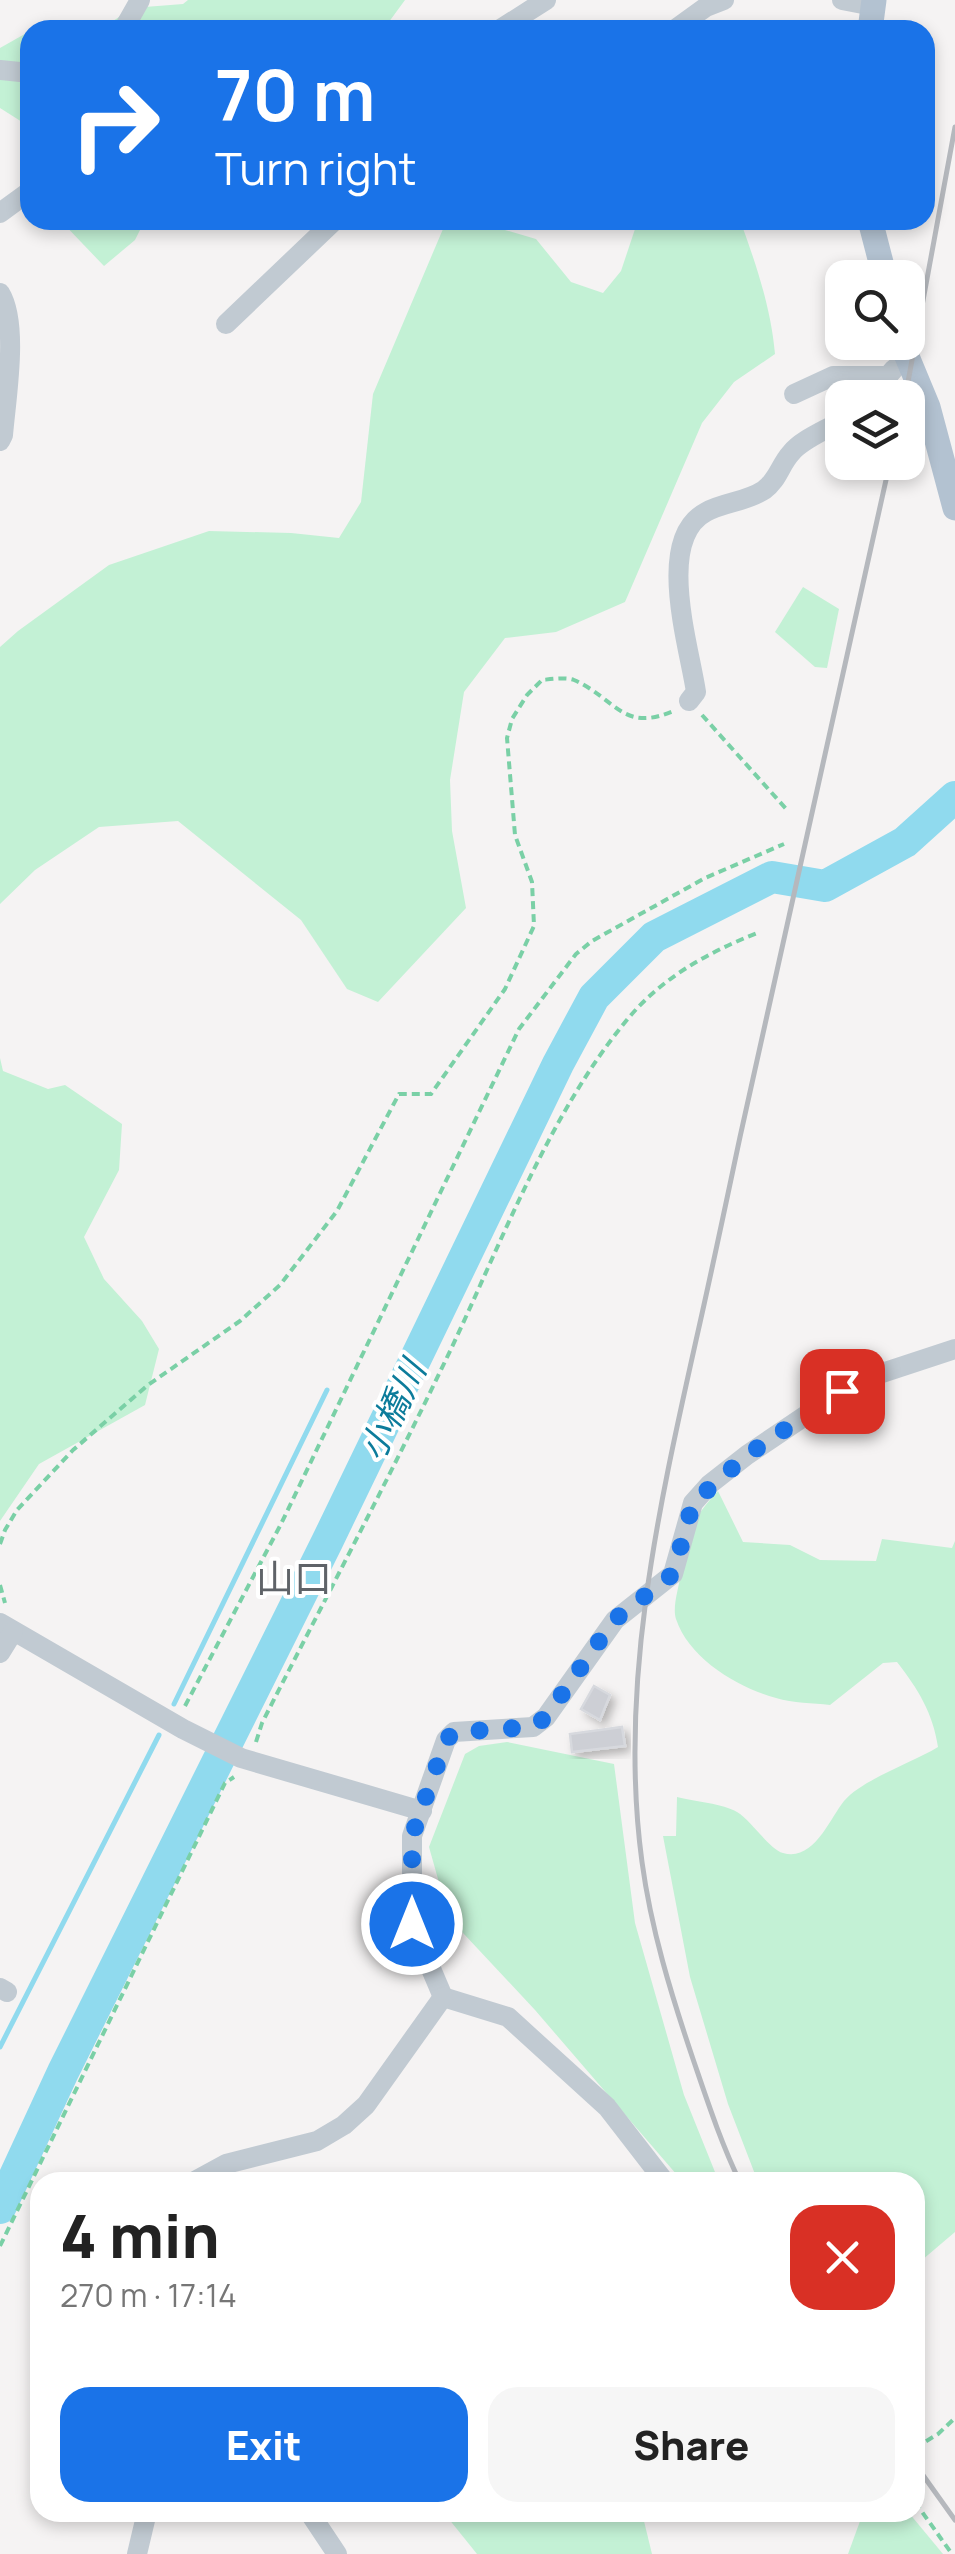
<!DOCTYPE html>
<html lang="en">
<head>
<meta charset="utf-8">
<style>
	:root { --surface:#fff; --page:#f6f6f6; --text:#222; --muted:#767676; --accent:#1a73e8 }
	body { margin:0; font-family:Manrope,"Noto Sans JP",sans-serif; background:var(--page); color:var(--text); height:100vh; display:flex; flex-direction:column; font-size:38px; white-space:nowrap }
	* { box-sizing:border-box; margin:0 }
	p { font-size:32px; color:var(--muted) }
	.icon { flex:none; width:55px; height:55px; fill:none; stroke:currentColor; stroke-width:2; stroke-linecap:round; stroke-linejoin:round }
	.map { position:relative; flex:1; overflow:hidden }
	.panel { position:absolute; left:30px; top:2172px; width:895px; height:350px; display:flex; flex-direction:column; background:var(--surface); border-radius:30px; box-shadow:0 5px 15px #0003 }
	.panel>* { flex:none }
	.banner { position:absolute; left:20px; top:20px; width:915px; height:210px; border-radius:30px; box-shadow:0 5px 15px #0003; background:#1a73e8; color:#fff; overflow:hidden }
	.fabs { position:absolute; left:825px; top:260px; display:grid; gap:20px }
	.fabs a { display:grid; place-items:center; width:100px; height:100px; border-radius:20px; background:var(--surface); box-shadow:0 5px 15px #0003; font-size:50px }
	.pin { position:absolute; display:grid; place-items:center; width:85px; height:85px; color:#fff; margin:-42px; border-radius:20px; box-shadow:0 5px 15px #0006 }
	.me { position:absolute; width:110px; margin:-55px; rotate:0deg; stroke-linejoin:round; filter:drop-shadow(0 0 8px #0008) }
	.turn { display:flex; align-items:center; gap:35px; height:210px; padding:0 30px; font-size:45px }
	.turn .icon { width:130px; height:130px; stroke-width:2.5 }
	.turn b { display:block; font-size:70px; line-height:85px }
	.round { display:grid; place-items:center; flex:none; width:105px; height:105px; border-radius:30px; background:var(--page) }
	.head { display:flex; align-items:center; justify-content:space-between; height:170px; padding:0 30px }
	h1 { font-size:60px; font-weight:800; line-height:75px }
	.primary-button { display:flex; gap:20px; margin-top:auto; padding:20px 30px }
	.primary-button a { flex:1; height:115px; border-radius:30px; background:var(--accent); color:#fff; font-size:40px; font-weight:800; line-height:115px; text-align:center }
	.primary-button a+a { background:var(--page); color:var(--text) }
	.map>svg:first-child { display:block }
	.green { fill:#c3f1d5 }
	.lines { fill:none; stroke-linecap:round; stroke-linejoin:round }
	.stream { stroke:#90daee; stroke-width:5 }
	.river { stroke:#90daee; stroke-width:32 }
	.building { fill:#cdcfd5; stroke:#d7d9de; stroke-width:2.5; filter:url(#shadow) }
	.path { stroke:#7ad0a6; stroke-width:4; stroke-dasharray:8 5; stroke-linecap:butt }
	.minor { stroke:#c1cad2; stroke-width:20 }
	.major { stroke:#b3c2d1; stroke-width:25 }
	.rail { stroke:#b5b8bd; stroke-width:5 }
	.route { stroke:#1a73e8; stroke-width:18; stroke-dasharray:0 32.4 }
	.labels { text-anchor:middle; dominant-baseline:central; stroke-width:8; stroke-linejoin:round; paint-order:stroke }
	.water-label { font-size:35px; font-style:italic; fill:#0c7c9b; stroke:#fff }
	.quarter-label { font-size:38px; fill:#5f6368; stroke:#fff }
</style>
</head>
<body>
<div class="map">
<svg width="955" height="2554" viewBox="0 0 955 2554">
	<defs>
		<filter id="shadow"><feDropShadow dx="5" dy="5" stdDeviation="5" flood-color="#0004"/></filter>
	</defs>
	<rect width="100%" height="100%" fill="#f5f3f3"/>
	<g class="green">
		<path d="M188 0H405L383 30H65H100L132 8 183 4Z"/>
		<path d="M30 31V127L0 108V48Z"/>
		<path d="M60 220H145L135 240 104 266Z"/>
		<path d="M638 220H740C756 264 771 308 775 354L734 382 702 423 625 602 556 632 505 638 464 692 450 780 452 831 466 908 378 1002 347 989 301 920 178 821 99 827 35 870 0 904V647L18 631 109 565 209 531 291 533 339 538 361 502 373 394 443 229 495 227 536 239 571 282 603 293 621 271Z"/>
		<path d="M803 587 839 609 827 668 815 667 775 632Z"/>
		<path d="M0 1058 3 1071 48 1089 65 1085 122 1124 119 1170 84 1237 104 1279 142 1321 159 1349 145 1405 39 1464 0 1521Z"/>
		<path d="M718 1491 743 1542 790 1545 820 1560 876 1561 882 1539 952 1548 955 1541V2232L915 2266V2182H758L728 2104 690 1977 663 1836H676L677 1797C693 1801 724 1804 737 1812 751 1820 769 1849 783 1853 814 1862 830 1818 844 1801 863 1779 912 1763 938 1747 933 1713 918 1689 897 1662L883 1663 830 1705C813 1703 793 1703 776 1698 739 1688 689 1659 676 1619 672 1607 679 1587 681 1573 686 1535 691 1520 718 1491Z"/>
		<path d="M507 1742 614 1764 635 1923 684 2095 719 2182H683L535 2010 449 1918 429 1847 465 1754 479 1746Z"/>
		<path d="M444 2513H642L652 2554H477Z"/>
		<path d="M863 2513H909L943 2554H848Z"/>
	</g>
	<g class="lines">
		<g class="stream">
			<path d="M174 1704 327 1390"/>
			<path d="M0 2047 159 1735"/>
		</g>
		<path class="river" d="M0 2208 63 2072 327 1542 558 1064 594 997 654 937 772 877 825 886 905 842 955 797"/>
	</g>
	<g class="building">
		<path d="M594 1686 610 1695 600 1720 581 1709Z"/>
		<path d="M622 1727 625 1746 572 1752 570 1734Z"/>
	</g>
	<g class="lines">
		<g class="path">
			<path d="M702 715 788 811"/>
			<path d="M0 1544 5 1530 17 1510 73 1450 148 1385 240 1321 280 1285 337 1211 399 1094H431L505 989 534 926 532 882 515 835 507 738 512 719 527 695 542 680C552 679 566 677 574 680 617 699 622 734 676 710"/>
			<path d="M0 1585 5 1603"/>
			<path d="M185 1706 281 1524 519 1029 576 954 592 941 705 878 784 844"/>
			<path d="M256 1742 262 1723C325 1599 391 1475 451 1349 502 1241 550 1113 626 1021 661 978 707 953 757 933"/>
			<path d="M0 2246 225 1783 234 1777"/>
			<path d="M915 2448 938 2434 955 2418"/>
			<path d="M915 2502 952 2554"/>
		</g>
		<g class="minor">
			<path d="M842 0 873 6"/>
			<path d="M123 30 140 0"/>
			<path d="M499 30 546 0"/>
			<path d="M674 30 706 7 724 0"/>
			<path d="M0 70 30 73"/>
			<path d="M0 213 30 191"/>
			<path d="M0 293C19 324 6 398 3 435L0 441"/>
			<path d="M226 324 335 220"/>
			<path d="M794 394 833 376H888"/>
			<path d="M869 398 894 369"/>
			<path d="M689 701 696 692C689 645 655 539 706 512 724 502 746 502 764 490 778 480 780 465 791 453 802 439 827 430 842 420"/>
			<path d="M0 1623 183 1729 241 1758 422 1811"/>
			<path d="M0 1653 13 1632"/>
			<path d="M0 1988 7 1992"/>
			<path d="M443 1997 412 1924V1836L446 1740 454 1732 533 1727 546 1717 615 1620 673 1574 693 1503 710 1484 747 1455 842 1391 873 1376 955 1349"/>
			<path d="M443 1997 508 2017 607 2107 665 2182"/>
			<path d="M193 2182 226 2164 317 2141 344 2125 366 2105 443 1997"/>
			<path d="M309 2512 337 2554"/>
			<path d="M137 2554 147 2512"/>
		</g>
		<g class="major">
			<path d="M870 30 874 0"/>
			<path d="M870 220 885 278"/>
			<path d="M901 342 928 407 955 508"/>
		</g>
		<g class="rail">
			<path d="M905 398 955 127"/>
			<path d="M740 2182C721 2143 707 2100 693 2059 671 1994 651 1929 642 1862 618 1686 659 1506 697 1336 712 1270 726 1203 740 1137 789 912 839 687 890 462"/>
			<path d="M915 2464 955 2520"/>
		</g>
	</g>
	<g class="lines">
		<path class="route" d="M412 1924V1836L446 1740 454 1732 533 1727 546 1717 614 1620 673 1574 693 1503 747 1455 842 1391"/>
	</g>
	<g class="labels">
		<g class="water-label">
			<text transform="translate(392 1410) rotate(-64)">小橋川</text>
		</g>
		<g class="quarter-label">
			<text x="294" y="1577">山口</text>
		</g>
	</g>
</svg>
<div class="fabs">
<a><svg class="icon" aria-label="search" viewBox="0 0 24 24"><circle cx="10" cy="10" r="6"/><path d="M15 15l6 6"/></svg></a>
<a><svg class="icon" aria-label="layers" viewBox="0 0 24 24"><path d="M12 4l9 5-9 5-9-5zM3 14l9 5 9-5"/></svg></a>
</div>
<div class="pin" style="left:842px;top:1391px;background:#d93025"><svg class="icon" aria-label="arrive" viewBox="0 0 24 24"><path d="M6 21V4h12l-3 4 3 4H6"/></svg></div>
<svg class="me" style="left:412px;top:1924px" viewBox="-20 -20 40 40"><circle r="17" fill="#1a73e8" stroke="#fff" stroke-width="3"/><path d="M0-11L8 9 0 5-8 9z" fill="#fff"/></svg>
<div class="banner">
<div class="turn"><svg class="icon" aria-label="right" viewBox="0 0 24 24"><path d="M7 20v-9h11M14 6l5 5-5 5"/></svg><div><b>70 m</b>Turn right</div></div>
</div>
<section class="panel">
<div class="head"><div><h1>4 min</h1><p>270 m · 17:14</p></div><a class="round" style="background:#d93025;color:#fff"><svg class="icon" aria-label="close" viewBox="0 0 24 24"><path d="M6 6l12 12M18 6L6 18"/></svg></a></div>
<div class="primary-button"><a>Exit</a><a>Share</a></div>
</section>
</div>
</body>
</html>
